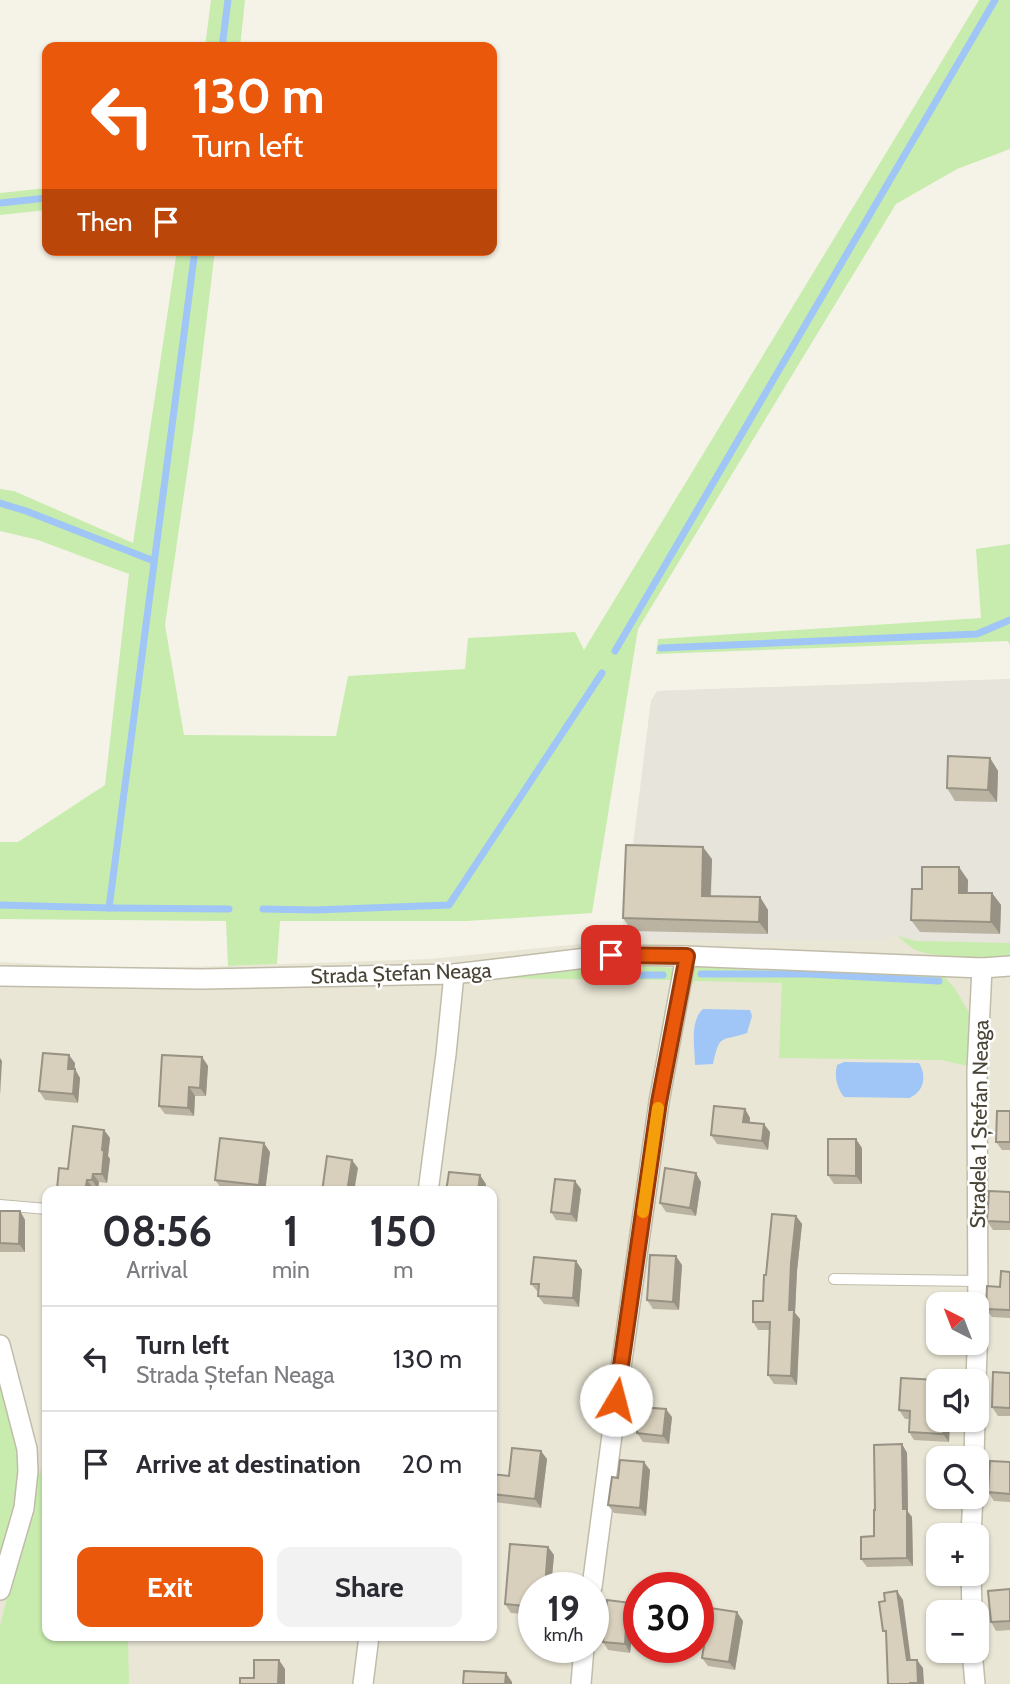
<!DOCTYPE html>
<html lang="en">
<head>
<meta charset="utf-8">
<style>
	:root { --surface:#fff; --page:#f2f2f3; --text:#2b2b33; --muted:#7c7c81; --line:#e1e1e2; --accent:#ea580c }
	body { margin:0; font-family:Cabin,sans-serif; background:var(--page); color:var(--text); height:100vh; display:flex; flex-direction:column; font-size:26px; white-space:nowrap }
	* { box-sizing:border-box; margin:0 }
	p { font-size:23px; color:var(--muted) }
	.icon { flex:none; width:38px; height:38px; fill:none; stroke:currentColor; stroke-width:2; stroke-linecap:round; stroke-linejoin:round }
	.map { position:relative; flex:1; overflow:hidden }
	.sheet { position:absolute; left:42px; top:1186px; width:455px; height:455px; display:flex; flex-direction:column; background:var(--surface); border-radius:14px; box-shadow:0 2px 5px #0004 }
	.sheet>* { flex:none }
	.top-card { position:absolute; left:42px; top:42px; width:455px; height:214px; border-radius:14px; box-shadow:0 2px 5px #0004; background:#ea580c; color:#fff; overflow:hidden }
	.needle { width:46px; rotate:318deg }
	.controls { position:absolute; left:926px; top:1292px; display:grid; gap:14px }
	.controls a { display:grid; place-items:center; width:63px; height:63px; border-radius:14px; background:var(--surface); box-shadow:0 2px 5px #0004; font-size:35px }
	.speed { position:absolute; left:518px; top:1572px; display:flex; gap:14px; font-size:35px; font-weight:700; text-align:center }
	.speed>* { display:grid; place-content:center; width:91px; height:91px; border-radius:50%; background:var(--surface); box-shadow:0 2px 5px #0004; line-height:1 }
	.speed small { font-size:18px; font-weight:400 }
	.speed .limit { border:10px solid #d22; background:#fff; color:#111 }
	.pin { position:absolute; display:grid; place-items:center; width:60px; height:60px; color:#fff; margin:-30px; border-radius:14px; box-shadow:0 4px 10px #0006 }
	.me { position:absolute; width:77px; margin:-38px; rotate:8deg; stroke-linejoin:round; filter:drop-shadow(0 0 5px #0008) }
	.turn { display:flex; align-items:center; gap:24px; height:147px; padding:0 35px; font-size:32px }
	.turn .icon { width:91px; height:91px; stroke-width:2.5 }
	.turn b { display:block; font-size:49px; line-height:60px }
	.then { display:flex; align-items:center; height:66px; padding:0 35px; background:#0003; gap:14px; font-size:26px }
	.eta { display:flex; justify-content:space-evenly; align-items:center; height:119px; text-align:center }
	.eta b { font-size:42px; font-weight:700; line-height:49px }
	.cta { display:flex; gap:14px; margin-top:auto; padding:14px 35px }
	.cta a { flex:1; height:80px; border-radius:14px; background:var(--accent); color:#fff; font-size:28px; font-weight:700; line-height:80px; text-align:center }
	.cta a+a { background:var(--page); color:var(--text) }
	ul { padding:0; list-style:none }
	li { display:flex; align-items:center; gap:21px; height:105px; padding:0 35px; border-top:2px solid var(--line) }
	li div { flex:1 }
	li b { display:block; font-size:26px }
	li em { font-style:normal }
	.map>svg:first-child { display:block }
	.residential { fill:#e9e6d5; fill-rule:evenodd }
	.industrial { fill:#e7e4dc }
	.green { fill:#c7ecad }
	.water { fill:#9fc6f6 }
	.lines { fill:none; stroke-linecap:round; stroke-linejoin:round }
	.stream { stroke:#9fc6f6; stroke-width:7 }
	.lane-casing { stroke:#c1bca9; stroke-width:12 }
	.street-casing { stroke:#c1bca9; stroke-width:22 }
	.lane { stroke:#fff; stroke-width:10 }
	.street { stroke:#fff; stroke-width:19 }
	.wall { fill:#bab3a2 }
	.shaded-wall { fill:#979284 }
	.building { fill:#d8d0bc; stroke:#979284; stroke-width:2 }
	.route-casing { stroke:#983908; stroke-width:18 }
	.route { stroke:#ea580c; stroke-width:12 }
	.slow { stroke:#f59e0b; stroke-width:12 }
	.labels { text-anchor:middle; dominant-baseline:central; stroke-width:5; stroke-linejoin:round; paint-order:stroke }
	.street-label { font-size:21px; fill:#494435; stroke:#fff }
</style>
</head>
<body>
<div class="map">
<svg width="1010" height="1684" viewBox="0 0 1010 1684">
	<rect width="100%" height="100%" fill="#f5f3e7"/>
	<path class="residential" d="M1010 679V1684H0V962L120 968 228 966 429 959 621 940 651 701 657 691ZM47 1192H492V1636H47ZM938 1304H976V1342H938ZM938 1381H976V1419H938ZM938 1458H976V1496H938ZM938 1535H976V1573H938ZM534 1587H593V1647H534ZM639 1587H698V1647H639ZM938 1612H976V1650H938Z"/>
	<path class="industrial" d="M1010 679V943L916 941 898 936 876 941 622 940 651 701 657 691Z"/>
	<g class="green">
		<path d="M211 0H245L240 47H205Z"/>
		<path d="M979 0H1010V149L957 169 896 204 638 629 592 913 467 921H280L277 964 228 966 226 921 0 919V842H18L105 785 129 574 38 540 0 531V489L14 491 133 543 177 250H215L194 425 165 625 184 735 336 736 348 676 465 669 468 638 575 632 584 650Z"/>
		<path d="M47 188V210L0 215V193Z"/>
		<path d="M1010 544V646L1008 641 656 654 658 639 981 618 976 549Z"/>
		<path d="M898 936 916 941 1010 943V957C990 958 933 958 916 950 909 947 903 940 898 936Z"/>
		<path d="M604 963 673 968 671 980 495 978Z"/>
		<path d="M696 967H763L944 976 955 989 969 1012 968 1066 941 1060 779 1058 782 983 695 981 688 989 692 971Z"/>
		<path d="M0 1375 21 1462 19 1492 0 1562Z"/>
		<path d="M43 1465H47V1636H144V1640L128 1641 129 1684H0V1626L37 1479Z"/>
	</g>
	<g class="water">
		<path d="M703 1009 750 1010 752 1016 747 1033C721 1042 720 1032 713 1064L695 1065C695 1047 689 1022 703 1009Z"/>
		<path d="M844 1062 919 1063C927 1076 924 1092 909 1098L844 1097C837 1088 834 1077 837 1065Z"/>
	</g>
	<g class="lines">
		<g class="stream">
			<path d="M222 47 228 0"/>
			<path d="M0 203 47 198"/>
			<path d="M0 503 26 511 154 561"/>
			<path d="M661 648 977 634 1010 620"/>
			<path d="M615 651 995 0"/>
			<path d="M0 905 109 908 195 250"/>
			<path d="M109 908 229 909"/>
			<path d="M263 909 315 910 449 905 602 673"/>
			<path d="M701 974H808L939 981"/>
			<path d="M592 975H663"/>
		</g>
		<defs>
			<g id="lane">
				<path d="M0 1205 47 1209"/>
				<path d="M834 1279 978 1281"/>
			</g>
			<g id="street">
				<path d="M0 976 201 979 454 974 611 955 686 956 982 968 1010 966"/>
				<path d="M428 1192 446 1054 454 974"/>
				<path d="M0 1345 27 1449 28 1471 24 1508 0 1590"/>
				<path d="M976 1381 978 1322 977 1071 982 968"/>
				<path d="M974 1458 975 1419"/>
				<path d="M971 1535 973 1496"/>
				<path d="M971 1573 972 1612"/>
				<path d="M592 1587 620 1374 659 1102 686 956"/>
				<path d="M972 1650 975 1684"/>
				<path d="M363 1684 369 1636"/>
				<path d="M581 1684 584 1647"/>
			</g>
		</defs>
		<use href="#lane" class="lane-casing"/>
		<use href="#street" class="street-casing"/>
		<use href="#lane" class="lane"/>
		<use href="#street" class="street"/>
	</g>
	<g class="wall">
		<path d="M990 758 998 771 997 802 955 801 947 788Z"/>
		<path d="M712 859 711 896 760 897 768 910V934L632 931 623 918Z"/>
		<path d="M968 880V893H992L1001 905 1000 934 920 932 911 920Z"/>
		<path d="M202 1057 208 1066 206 1096H195L194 1116 165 1114 159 1106Z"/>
		<path d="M75 1063 74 1069 80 1078 78 1103 45 1100 39 1091Z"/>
		<path d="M745 1109 750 1118V1122L770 1132 768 1150 717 1144 711 1135Z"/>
		<path d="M1010 1111V1150H1002L996 1142Z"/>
		<path d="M104 1130 110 1138 108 1156 110 1159 107 1183 99 1182 98 1189 93 1188 92 1192H59L57 1189 68 1169Z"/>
		<path d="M862 1148V1184H834L828 1175Z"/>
		<path d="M270 1152 265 1192H252L221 1188 215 1180Z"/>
		<path d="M701 1182 696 1216 666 1212 660 1203Z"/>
		<path d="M581 1189 577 1222 556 1220 551 1212Z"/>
		<path d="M1010 1192V1230H993L987 1221Z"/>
		<path d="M0 1211H20L25 1220V1252H0Z"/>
		<path d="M796 1216 802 1224 797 1271 795 1313 800 1319 797 1385 774 1384 768 1375 770 1330H758L753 1322 763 1301 766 1275Z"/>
		<path d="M576 1261 582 1270 579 1307 544 1304 538 1296V1292L531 1284Z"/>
		<path d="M682 1265 679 1310 653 1309 647 1300Z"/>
		<path d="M1010 1272V1318L992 1317 986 1309Z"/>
		<path d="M1010 1373V1416H998L992 1407Z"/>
		<path d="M901 1378 938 1419H950L949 1442 914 1440 909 1432V1419H905L899 1410Z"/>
		<path d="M672 1417 669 1444 643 1442 637 1433Z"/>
		<path d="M902 1444 907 1453 908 1512 912 1517 913 1566 867 1567 861 1559 874 1536 875 1510Z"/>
		<path d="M547 1459 541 1508 494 1502 492 1499V1474L509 1476Z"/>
		<path d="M1010 1462V1502L994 1501 988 1492Z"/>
		<path d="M650 1470 646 1516 614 1513 608 1505 618 1478Z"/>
		<path d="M548 1547 554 1555 551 1587H534V1615L511 1613 505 1604Z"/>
		<path d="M1010 1589V1630L996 1631 991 1622Z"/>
		<path d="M639 1604V1637H632L630 1653 608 1650 603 1642Z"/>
		<path d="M743 1621 735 1670 708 1666 702 1658Z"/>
	</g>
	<g class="shaded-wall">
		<path d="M990 758 998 771 997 802 988 790Z"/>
		<path d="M703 847 712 859 710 908 702 896Z"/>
		<path d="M959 867 968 880 967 905 959 893Z"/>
		<path d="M992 893 1001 905 1000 934 991 922Z"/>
		<path d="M760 897 768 910V934L759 922Z"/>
		<path d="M69 1055 75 1063 74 1077 68 1069Z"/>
		<path d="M202 1057 208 1066 206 1096 200 1088Z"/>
		<path d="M0 1058 2 1061 0 1095Z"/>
		<path d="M75 1069 80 1078 78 1103 73 1094Z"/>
		<path d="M189 1087 195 1096 194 1116 188 1108Z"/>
		<path d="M745 1109 750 1118 749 1130 743 1122Z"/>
		<path d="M764 1124 770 1132 768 1150 762 1141Z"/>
		<path d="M104 1130 110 1138 108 1156 110 1159 107 1183 102 1174V1150Z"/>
		<path d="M856 1139 862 1148V1184L856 1176Z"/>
		<path d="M264 1143 270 1152 265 1192H264L259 1185Z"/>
		<path d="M352 1160 358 1168 354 1192H347Z"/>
		<path d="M696 1173 701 1182 696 1216 690 1208Z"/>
		<path d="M93 1174 99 1182 98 1189 92 1180Z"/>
		<path d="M480 1175 486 1184 485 1192H478Z"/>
		<path d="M87 1180 93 1188 92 1192H85Z"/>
		<path d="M575 1181 581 1189 577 1222 571 1214Z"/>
		<path d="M20 1211 25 1220V1252L19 1244Z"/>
		<path d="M796 1216 802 1224 797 1271 795 1313 800 1319 797 1385 791 1376 789 1310 791 1263Z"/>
		<path d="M676 1256 682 1265 679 1310 673 1302Z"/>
		<path d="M576 1261 582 1270 579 1307 573 1298Z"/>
		<path d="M666 1409 672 1417 669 1444 663 1436Z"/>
		<path d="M944 1419H950L949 1442 943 1434Z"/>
		<path d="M902 1444 907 1453 908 1512 912 1517 913 1566 907 1558 903 1509Z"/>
		<path d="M541 1451 547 1459 541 1508 535 1499Z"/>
		<path d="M644 1462 650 1470 646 1516 640 1508Z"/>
		<path d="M548 1547 554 1555 551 1587H545Z"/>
		<path d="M897 1591 903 1600 912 1669 907 1660Z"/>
		<path d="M639 1604V1634L636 1629Z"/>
		<path d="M737 1612 743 1621 735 1670 729 1662Z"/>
		<path d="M626 1628 632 1637 630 1653 625 1644Z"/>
		<path d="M279 1660 285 1669V1684H278Z"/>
		<path d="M917 1660 923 1668 924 1684H919L918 1683Z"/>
		<path d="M506 1673 512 1682V1684H505Z"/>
	</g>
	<g class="building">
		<path d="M948 756 990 758 988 790 947 788Z"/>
		<path d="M626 845 703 847 702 896 760 897 759 922 623 918Z"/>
		<path d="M922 867H959V893H992L991 922 911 920 912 889H922Z"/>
		<path d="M43 1053 69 1055 68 1069H75L73 1094 39 1091Z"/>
		<path d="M162 1055 202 1057 200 1088 189 1087 188 1108 159 1106Z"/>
		<path d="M714 1106 745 1109 743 1122 764 1124 762 1141 711 1135Z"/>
		<path d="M997 1111H1010V1142H996Z"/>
		<path d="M73 1126 104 1130 102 1150 104 1151 102 1174H93L92 1180H87L85 1192 57 1189 59 1168 68 1169Z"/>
		<path d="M220 1138 264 1143 259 1185 215 1180Z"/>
		<path d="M828 1139H856V1176L828 1175Z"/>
		<path d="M327 1156 352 1160 347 1192H322Z"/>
		<path d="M665 1168 696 1173 690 1208 660 1203Z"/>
		<path d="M449 1172 480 1175 478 1192H446Z"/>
		<path d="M555 1179 575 1181 571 1214 551 1212Z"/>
		<path d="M989 1191 1010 1192V1222L987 1221Z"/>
		<path d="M0 1211H20L19 1244 0 1243Z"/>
		<path d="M772 1214 796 1216 791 1263 789 1310H794L791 1376 768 1375 770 1322H753V1301H763L764 1275H766Z"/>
		<path d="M650 1255 676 1256 673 1302 647 1300Z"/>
		<path d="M534 1257 576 1261 573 1298 538 1296 539 1284H531Z"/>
		<path d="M1001 1271 1010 1272V1310L986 1309 987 1286 1000 1287Z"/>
		<path d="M993 1372 1010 1373V1408L992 1407Z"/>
		<path d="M901 1378 937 1380 938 1419H944L943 1434 909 1432 910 1411 899 1410Z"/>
		<path d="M639 1407 666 1409 663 1436 637 1433Z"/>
		<path d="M902 1444 903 1509H907V1558L861 1559V1537L874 1536V1510H875L874 1445Z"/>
		<path d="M512 1448 541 1451 535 1499 492 1494V1474L509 1476Z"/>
		<path d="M620 1460 644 1462 640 1508 608 1505 612 1477 618 1478Z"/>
		<path d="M990 1461 1010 1462V1494L988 1492Z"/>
		<path d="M510 1544 548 1547 545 1587H534V1607L505 1604Z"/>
		<path d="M1010 1589V1621L991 1622 988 1591Z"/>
		<path d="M897 1591 907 1660H917L918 1683H910V1684H888L886 1631H883L879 1602 885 1601 884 1593Z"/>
		<path d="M607 1600 639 1604 636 1629 626 1628 625 1644 603 1642Z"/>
		<path d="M710 1608 737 1612 729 1662 702 1658Z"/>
		<path d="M254 1660H279L278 1684H240V1678H254Z"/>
		<path d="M464 1671 506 1673 505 1684H463Z"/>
	</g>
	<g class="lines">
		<defs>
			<path id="route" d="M611 955 687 956 659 1102 616 1400"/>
		</defs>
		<use href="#route" class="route-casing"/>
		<use href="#route" class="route"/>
		<path class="slow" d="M643 1212 658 1108"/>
	</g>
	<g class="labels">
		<g class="street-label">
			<text transform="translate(401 973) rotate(-2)">Strada Ștefan Neaga</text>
			<text transform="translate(979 1124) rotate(-89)">Stradela 1 Ștefan Neaga</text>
		</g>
	</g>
</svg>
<div class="controls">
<a><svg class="needle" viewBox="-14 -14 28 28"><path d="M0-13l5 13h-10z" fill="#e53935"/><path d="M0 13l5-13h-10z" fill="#7c7c81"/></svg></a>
<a><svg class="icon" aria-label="sound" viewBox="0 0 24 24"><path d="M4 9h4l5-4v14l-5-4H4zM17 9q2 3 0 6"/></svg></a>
<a><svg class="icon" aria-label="search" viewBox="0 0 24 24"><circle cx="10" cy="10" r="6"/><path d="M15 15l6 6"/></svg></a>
<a>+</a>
<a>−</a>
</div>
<div class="speed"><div>19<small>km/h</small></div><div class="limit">30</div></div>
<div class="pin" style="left:611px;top:955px;background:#d93025"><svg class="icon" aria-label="arrive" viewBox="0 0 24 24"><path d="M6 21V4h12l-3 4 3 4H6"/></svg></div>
<svg class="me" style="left:616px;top:1400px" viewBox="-20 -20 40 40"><circle r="19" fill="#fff"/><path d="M0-13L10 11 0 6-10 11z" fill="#ea580c"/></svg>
<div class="top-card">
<div class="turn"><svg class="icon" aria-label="left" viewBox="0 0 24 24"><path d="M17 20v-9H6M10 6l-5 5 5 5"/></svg><div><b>130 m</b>Turn left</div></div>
<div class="then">Then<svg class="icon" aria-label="arrive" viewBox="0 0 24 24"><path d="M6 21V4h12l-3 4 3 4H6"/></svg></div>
</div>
<section class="sheet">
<div class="eta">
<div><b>08:56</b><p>Arrival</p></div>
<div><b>1</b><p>min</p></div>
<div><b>150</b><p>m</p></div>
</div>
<ul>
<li><svg class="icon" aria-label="left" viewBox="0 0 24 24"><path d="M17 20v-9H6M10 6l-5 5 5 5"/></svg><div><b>Turn left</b><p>Strada Ștefan Neaga</p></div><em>130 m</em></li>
<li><svg class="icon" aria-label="arrive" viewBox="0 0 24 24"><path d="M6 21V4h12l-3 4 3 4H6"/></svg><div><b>Arrive at destination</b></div><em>20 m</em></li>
</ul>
<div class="cta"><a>Exit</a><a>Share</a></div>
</section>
</div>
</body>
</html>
